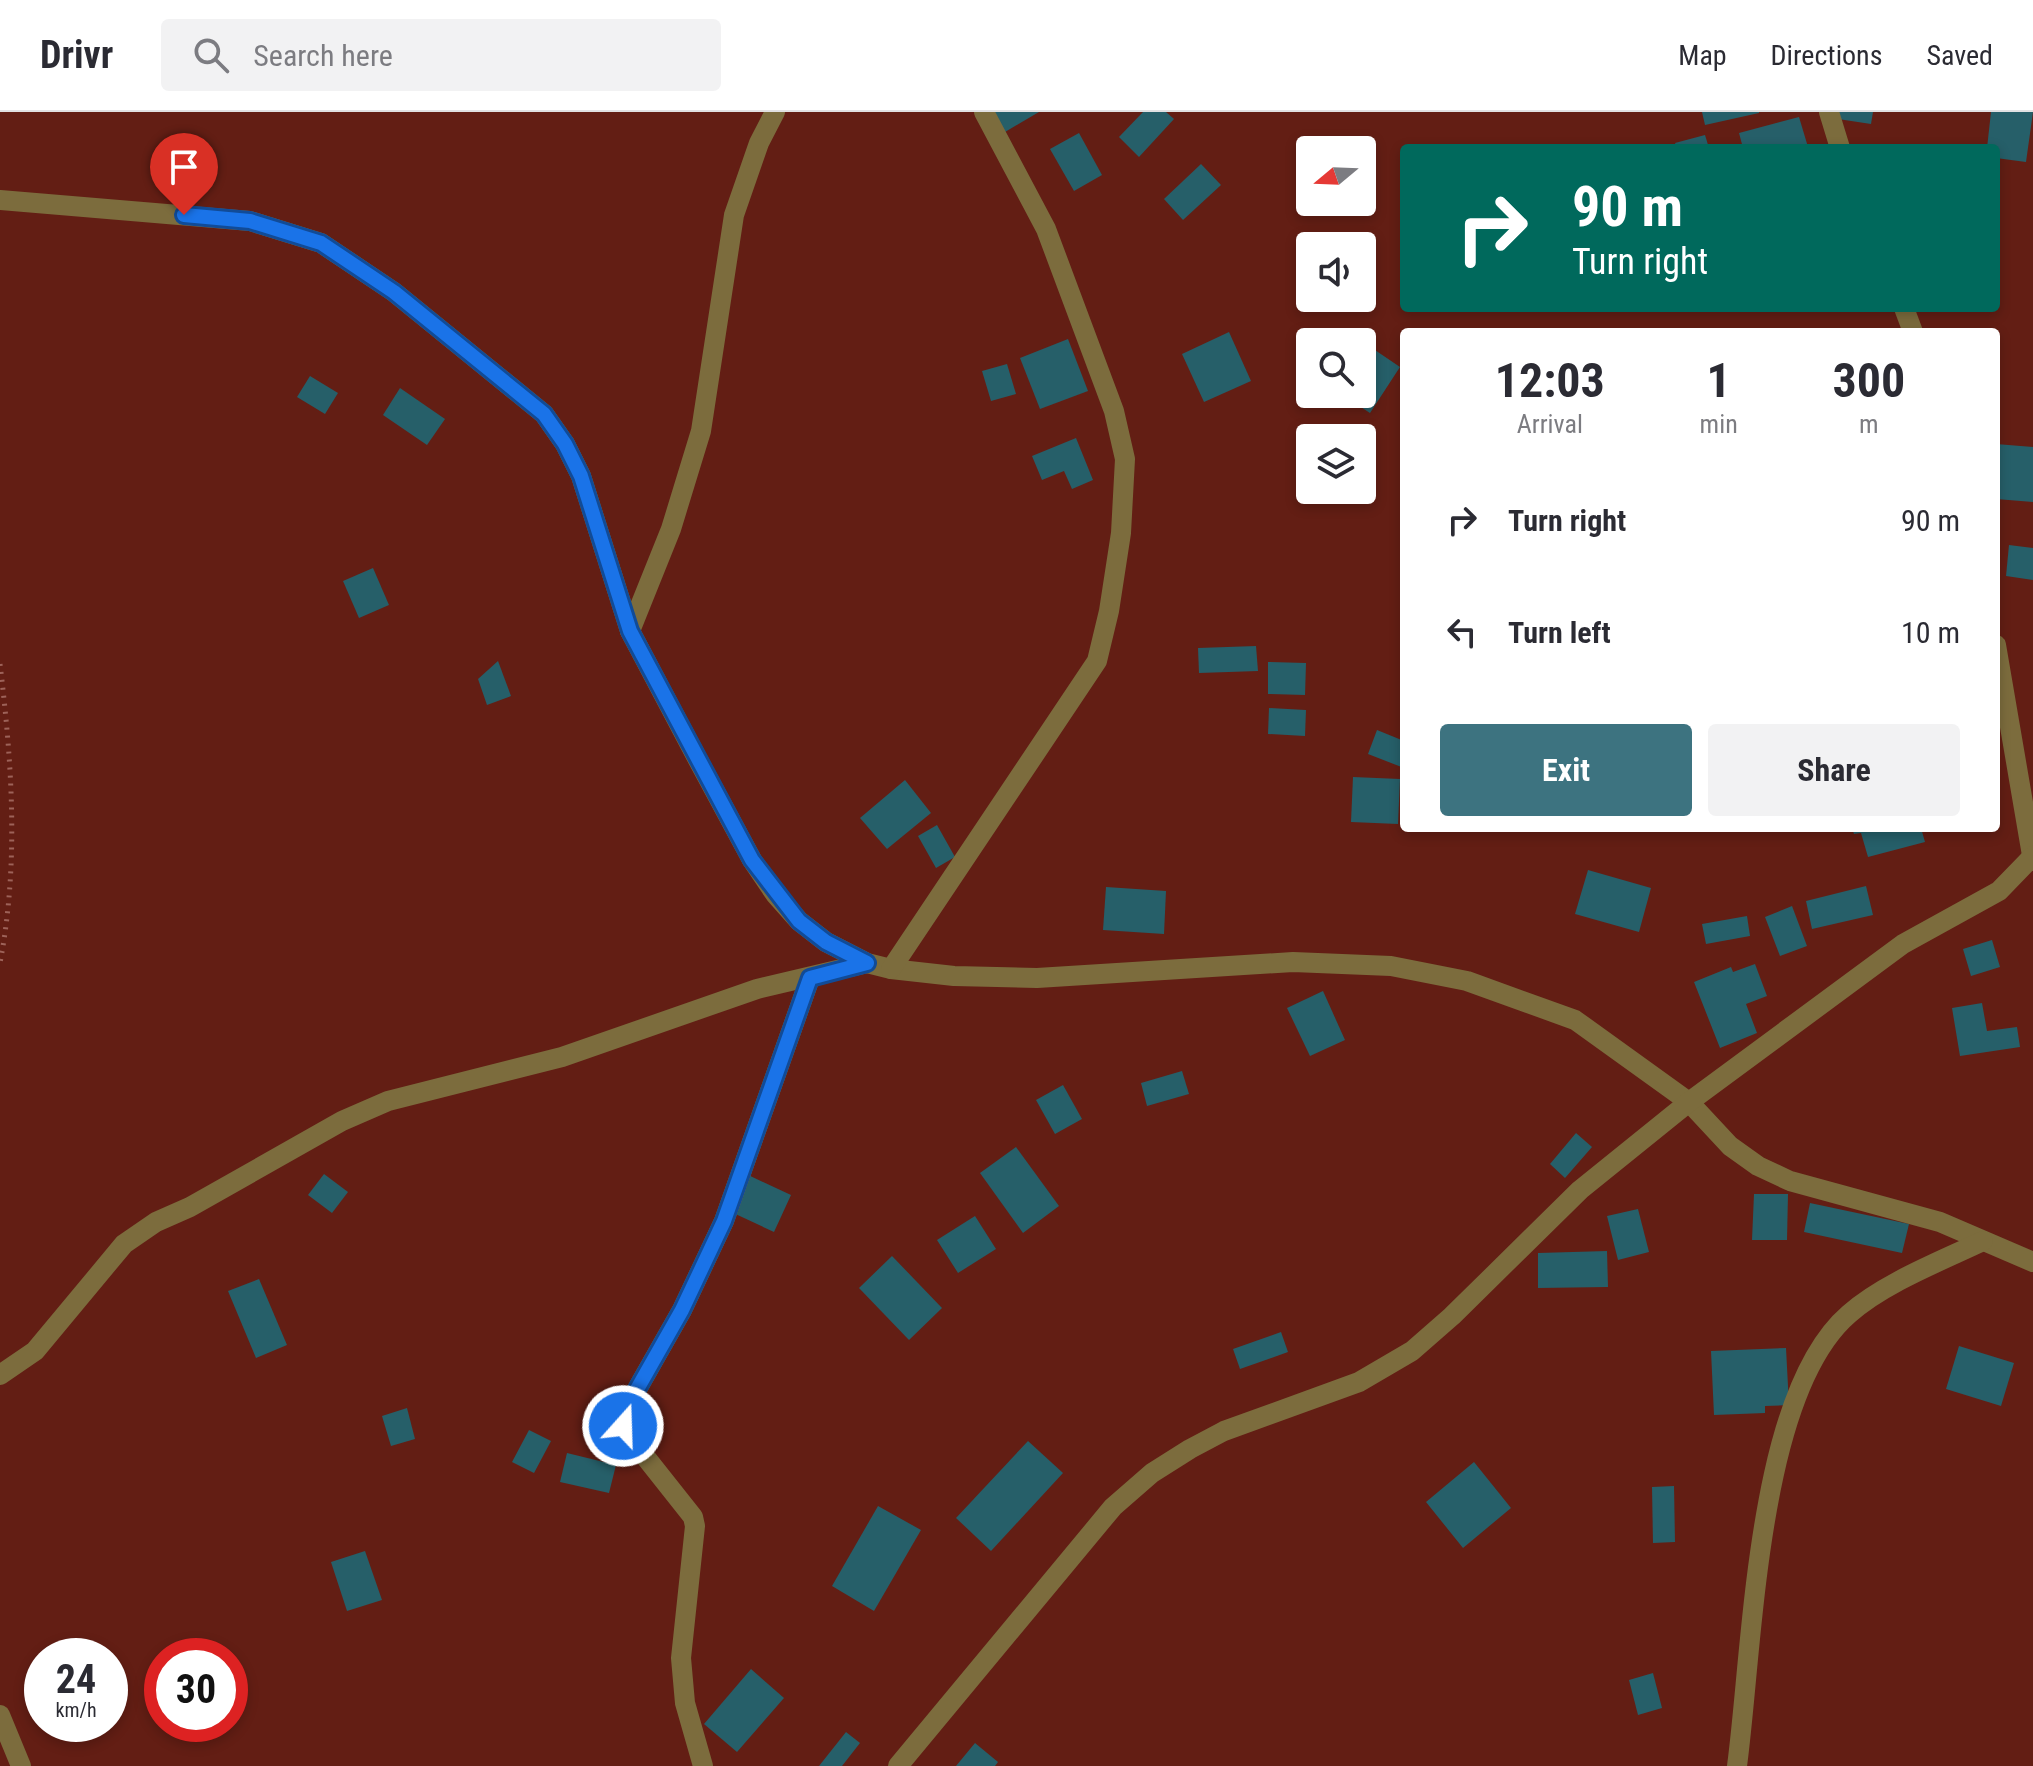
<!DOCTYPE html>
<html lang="en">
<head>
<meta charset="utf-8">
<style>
	:root { --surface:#fff; --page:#f2f2f3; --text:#2b2b33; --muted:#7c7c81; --line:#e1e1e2; --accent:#3d7380 }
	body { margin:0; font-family:"Roboto Condensed",sans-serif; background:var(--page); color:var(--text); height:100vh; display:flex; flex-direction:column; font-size:30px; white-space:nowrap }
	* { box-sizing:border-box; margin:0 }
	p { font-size:26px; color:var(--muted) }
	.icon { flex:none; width:44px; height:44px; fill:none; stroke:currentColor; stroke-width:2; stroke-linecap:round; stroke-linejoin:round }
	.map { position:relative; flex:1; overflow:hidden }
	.sheet { position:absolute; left:1400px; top:216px; width:600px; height:504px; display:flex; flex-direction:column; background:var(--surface); border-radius:8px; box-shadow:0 4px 12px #0003 }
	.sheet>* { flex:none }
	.banner { position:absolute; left:1400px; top:32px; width:600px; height:168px; border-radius:8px; box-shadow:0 4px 12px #0003; background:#00695c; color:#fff; overflow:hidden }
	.needle { width:52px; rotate:251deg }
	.buttons { position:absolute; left:1296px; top:24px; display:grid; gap:16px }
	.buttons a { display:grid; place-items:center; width:80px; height:80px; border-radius:8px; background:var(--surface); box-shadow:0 4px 12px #0003; font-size:40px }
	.speed { position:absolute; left:24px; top:1526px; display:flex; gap:16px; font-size:40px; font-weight:700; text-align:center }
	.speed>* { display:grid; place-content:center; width:104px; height:104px; border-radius:50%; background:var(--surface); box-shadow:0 4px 12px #0003; line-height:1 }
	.speed small { font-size:20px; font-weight:400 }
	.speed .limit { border:12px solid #d22; background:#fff; color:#111 }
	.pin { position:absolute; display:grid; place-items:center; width:68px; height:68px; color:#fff; margin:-82px -34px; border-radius:50% 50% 50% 0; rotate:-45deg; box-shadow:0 0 8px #0007 }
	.pin .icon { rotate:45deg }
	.me { position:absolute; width:88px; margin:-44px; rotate:20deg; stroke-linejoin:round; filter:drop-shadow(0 0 6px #0008) }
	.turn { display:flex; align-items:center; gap:28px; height:168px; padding:0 40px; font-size:36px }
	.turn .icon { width:104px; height:104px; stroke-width:2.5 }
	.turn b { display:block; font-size:56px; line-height:68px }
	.eta { display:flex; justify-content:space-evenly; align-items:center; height:136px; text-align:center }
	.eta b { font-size:48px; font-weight:700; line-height:56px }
	.primary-button { display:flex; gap:16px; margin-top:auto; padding:16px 40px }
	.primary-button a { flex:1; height:92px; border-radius:8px; background:var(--accent); color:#fff; font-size:32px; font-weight:700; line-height:92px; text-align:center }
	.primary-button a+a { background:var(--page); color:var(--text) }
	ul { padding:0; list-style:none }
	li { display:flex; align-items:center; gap:24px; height:112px; padding:0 40px }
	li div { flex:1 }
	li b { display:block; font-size:30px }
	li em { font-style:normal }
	header { display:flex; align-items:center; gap:48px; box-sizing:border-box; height:112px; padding:0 40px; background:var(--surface); border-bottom:2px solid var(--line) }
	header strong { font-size:38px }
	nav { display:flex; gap:44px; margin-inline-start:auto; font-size:28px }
	.search { width:560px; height:72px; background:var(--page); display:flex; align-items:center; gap:20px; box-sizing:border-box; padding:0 28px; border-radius:8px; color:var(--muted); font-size:30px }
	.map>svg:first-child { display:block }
	.building { fill:#265f69 }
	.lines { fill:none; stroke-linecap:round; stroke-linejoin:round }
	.path { stroke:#9d6259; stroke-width:5; stroke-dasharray:2 6; stroke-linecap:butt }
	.minor { stroke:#7c6c3d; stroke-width:20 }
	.route-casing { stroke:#114b97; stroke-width:20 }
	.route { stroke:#1a73e8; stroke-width:14 }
</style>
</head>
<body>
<header>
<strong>Drivr</strong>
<div class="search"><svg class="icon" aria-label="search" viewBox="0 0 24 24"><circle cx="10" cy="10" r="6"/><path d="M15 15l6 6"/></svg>Search here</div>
<nav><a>Map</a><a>Directions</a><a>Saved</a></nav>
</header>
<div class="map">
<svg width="2033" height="1654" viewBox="0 0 2033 1654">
	<rect width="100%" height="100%" fill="#631e14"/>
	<g class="building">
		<path d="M994 0H1039L1005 20Z"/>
		<path d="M1143 0H1166L1174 7 1139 45 1119 25Z"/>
		<path d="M1702 0H1759V1L1705 13Z"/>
		<path d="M1839 0H1873L1871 12 1838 7Z"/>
		<path d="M1991 0H2033L2026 50 1996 46V36H1987Z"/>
		<path d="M1799 5 1808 35 1743 36 1739 21Z"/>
		<path d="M1079 21 1102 63 1074 79 1050 37Z"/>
		<path d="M1705 23 1709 36H1677L1675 31Z"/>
		<path d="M1201 52 1221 73 1183 108 1164 87Z"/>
		<path d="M1229 220 1251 269 1204 290 1182 242Z"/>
		<path d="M1068 227 1088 279 1040 297 1020 246Z"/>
		<path d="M1372 236 1400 255 1370 301 1341 282H1362V252Z"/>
		<path d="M1007 252 1016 282 991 289 982 259Z"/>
		<path d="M310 264 338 281 325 302 297 285Z"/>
		<path d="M400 276 445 307 427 333 383 303Z"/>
		<path d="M1076 326 1093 368 1072 377 1064 359 1042 368 1032 344Z"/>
		<path d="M1996 332 2033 335V390L1996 387Z"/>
		<path d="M2009 433 2033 436V468L2006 464Z"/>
		<path d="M373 456 389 493 359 506 343 469Z"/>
		<path d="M1256 534 1258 559 1199 561 1198 536Z"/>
		<path d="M498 549 511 584 487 593 478 567Z"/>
		<path d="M1268 550 1306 551 1305 583 1268 582Z"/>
		<path d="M1269 596 1306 598 1305 624 1268 622Z"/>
		<path d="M1377 618 1404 629V656L1368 642Z"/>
		<path d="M1353 665 1400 667 1398 712 1351 710Z"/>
		<path d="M905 668 931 701 887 737 860 706Z"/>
		<path d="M937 713 955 745 936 756 918 724Z"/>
		<path d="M1852 716H1921L1925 730 1868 745 1861 721 1854 722Z"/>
		<path d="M1588 758 1651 776 1639 820 1575 802Z"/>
		<path d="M1866 774 1873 803 1812 817 1806 789Z"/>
		<path d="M1106 775 1166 779 1164 822 1103 818Z"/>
		<path d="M1792 794 1807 834 1780 844 1765 805Z"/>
		<path d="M1747 804 1750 824 1706 832 1702 812Z"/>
		<path d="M1992 828 2000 855 1971 864 1963 837Z"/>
		<path d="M1755 852 1767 884 1746 892 1757 921 1720 936 1694 870 1731 855 1733 860Z"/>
		<path d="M1323 879 1345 928 1310 944 1287 896Z"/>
		<path d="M1982 891 1987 919 2017 915 2020 935 1960 944 1952 896Z"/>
		<path d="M1182 959 1189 982 1147 994 1141 971Z"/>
		<path d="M1063 973 1082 1007 1055 1022 1036 988Z"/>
		<path d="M1576 1021 1592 1035 1565 1066 1550 1052Z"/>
		<path d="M1016 1035 1059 1094 1023 1121 980 1061Z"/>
		<path d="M324 1062 348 1080 332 1101 308 1083Z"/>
		<path d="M746 1062 791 1083 774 1120 729 1099Z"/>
		<path d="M1754 1082H1788L1787 1128H1752Z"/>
		<path d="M1810 1091 1909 1112 1902 1141 1804 1120Z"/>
		<path d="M1638 1097 1649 1140 1618 1148 1607 1104Z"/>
		<path d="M975 1104 996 1137 958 1161 937 1128Z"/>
		<path d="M1607 1139 1608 1175 1538 1176V1141Z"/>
		<path d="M892 1144 942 1196 909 1228 859 1176Z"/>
		<path d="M259 1167 287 1233 256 1246 228 1179Z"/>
		<path d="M1281 1220 1288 1240 1240 1257 1233 1237Z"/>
		<path d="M1959 1234 2014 1251 2001 1294 1946 1277Z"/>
		<path d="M1786 1236 1789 1293 1765 1294V1301L1714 1303 1711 1239Z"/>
		<path d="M407 1296 415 1327 391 1334 382 1304Z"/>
		<path d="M529 1318 551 1329 534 1361 512 1350Z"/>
		<path d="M1028 1329 1063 1361 991 1439 956 1406Z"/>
		<path d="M567 1341 616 1353 609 1381 560 1370Z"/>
		<path d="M1474 1350 1511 1396 1463 1436 1426 1390Z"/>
		<path d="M1674 1374 1675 1430 1653 1431 1652 1375Z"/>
		<path d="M878 1394 921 1418 874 1499 832 1474Z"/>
		<path d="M365 1439 382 1488 347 1499 331 1450Z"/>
		<path d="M751 1557 784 1586 737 1640 704 1612Z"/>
		<path d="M1653 1561 1662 1596 1638 1603 1629 1568Z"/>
		<path d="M846 1620 860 1631 842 1654H819Z"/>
		<path d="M975 1631 998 1650 995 1654H956Z"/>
	</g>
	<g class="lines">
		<path class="path" d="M0 552C12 651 19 752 0 851"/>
		<g class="minor">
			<path d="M1829 0 1840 36"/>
			<path d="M0 88 250 109 321 131 394 180 544 302 565 332 581 364 630 519 697 646 752 748 775 782 799 809 826 830 867 851 891 857 954 864 1037 866 1293 850 1391 854 1467 869 1575 908 1689 990 1730 1034 1758 1054 1790 1069 1940 1110 2033 1150"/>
			<path d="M1904 196 1913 220"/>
			<path d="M630 519 671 417 701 319 734 103 759 31 775 0"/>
			<path d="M1996 533 2033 749"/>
			<path d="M891 857 1097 549 1109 499 1121 421 1125 347 1114 299 1046 117 984 0"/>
			<path d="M0 1263 35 1239 124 1132 156 1110 190 1095 342 1009 388 989 562 945 757 877 867 851"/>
			<path d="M0 1603 21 1654"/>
			<path d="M703 1654 685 1591 681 1546 695 1414 693 1405 632 1328 623 1314V1302L682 1198 724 1109 810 866"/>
			<path d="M898 1654 1113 1395 1152 1361 1190 1337 1224 1319 1359 1270 1412 1239 1452 1204 1580 1078 1689 990 1903 832 1999 779 2033 744"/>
			<path d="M1737 1654C1753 1536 1756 1282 1849 1202 1884 1171 1941 1149 1983 1129"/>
		</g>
	</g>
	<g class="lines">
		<defs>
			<path id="route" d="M184 103 250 109 321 131 394 180 544 302 565 332 581 364 630 519 752 748 799 809 826 830 867 851 810 866 724 1109 682 1198 623 1302V1314"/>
		</defs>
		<use href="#route" class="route-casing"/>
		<use href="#route" class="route"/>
	</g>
</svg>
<div class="buttons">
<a><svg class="needle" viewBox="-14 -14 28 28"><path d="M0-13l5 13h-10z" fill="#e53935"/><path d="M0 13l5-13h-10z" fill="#7c7c81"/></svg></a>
<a><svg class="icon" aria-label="sound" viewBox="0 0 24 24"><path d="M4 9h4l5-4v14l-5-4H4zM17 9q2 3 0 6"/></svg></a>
<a><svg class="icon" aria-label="search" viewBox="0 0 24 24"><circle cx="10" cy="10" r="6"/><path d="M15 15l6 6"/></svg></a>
<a><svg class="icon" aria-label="layers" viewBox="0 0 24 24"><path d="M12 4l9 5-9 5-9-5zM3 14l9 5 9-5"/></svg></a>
</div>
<div class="speed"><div>24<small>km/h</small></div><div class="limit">30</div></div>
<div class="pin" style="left:184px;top:103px;background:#d93025"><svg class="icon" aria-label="arrive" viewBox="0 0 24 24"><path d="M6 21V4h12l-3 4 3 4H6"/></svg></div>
<svg class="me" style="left:623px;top:1314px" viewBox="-20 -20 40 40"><circle r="17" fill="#1a73e8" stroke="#fff" stroke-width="3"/><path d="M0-11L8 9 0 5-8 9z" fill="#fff"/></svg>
<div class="banner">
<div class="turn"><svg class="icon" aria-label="right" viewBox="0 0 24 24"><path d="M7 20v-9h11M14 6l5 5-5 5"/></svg><div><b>90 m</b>Turn right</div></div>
</div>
<section class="sheet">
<div class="eta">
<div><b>12:03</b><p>Arrival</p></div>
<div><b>1</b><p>min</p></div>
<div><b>300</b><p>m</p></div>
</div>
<ul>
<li><svg class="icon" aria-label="right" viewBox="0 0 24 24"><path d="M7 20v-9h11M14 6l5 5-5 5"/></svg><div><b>Turn right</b></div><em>90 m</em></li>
<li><svg class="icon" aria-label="left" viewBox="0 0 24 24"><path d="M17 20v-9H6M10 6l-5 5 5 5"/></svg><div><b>Turn left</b></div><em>10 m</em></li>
</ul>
<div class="primary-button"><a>Exit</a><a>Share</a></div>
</section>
</div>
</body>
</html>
